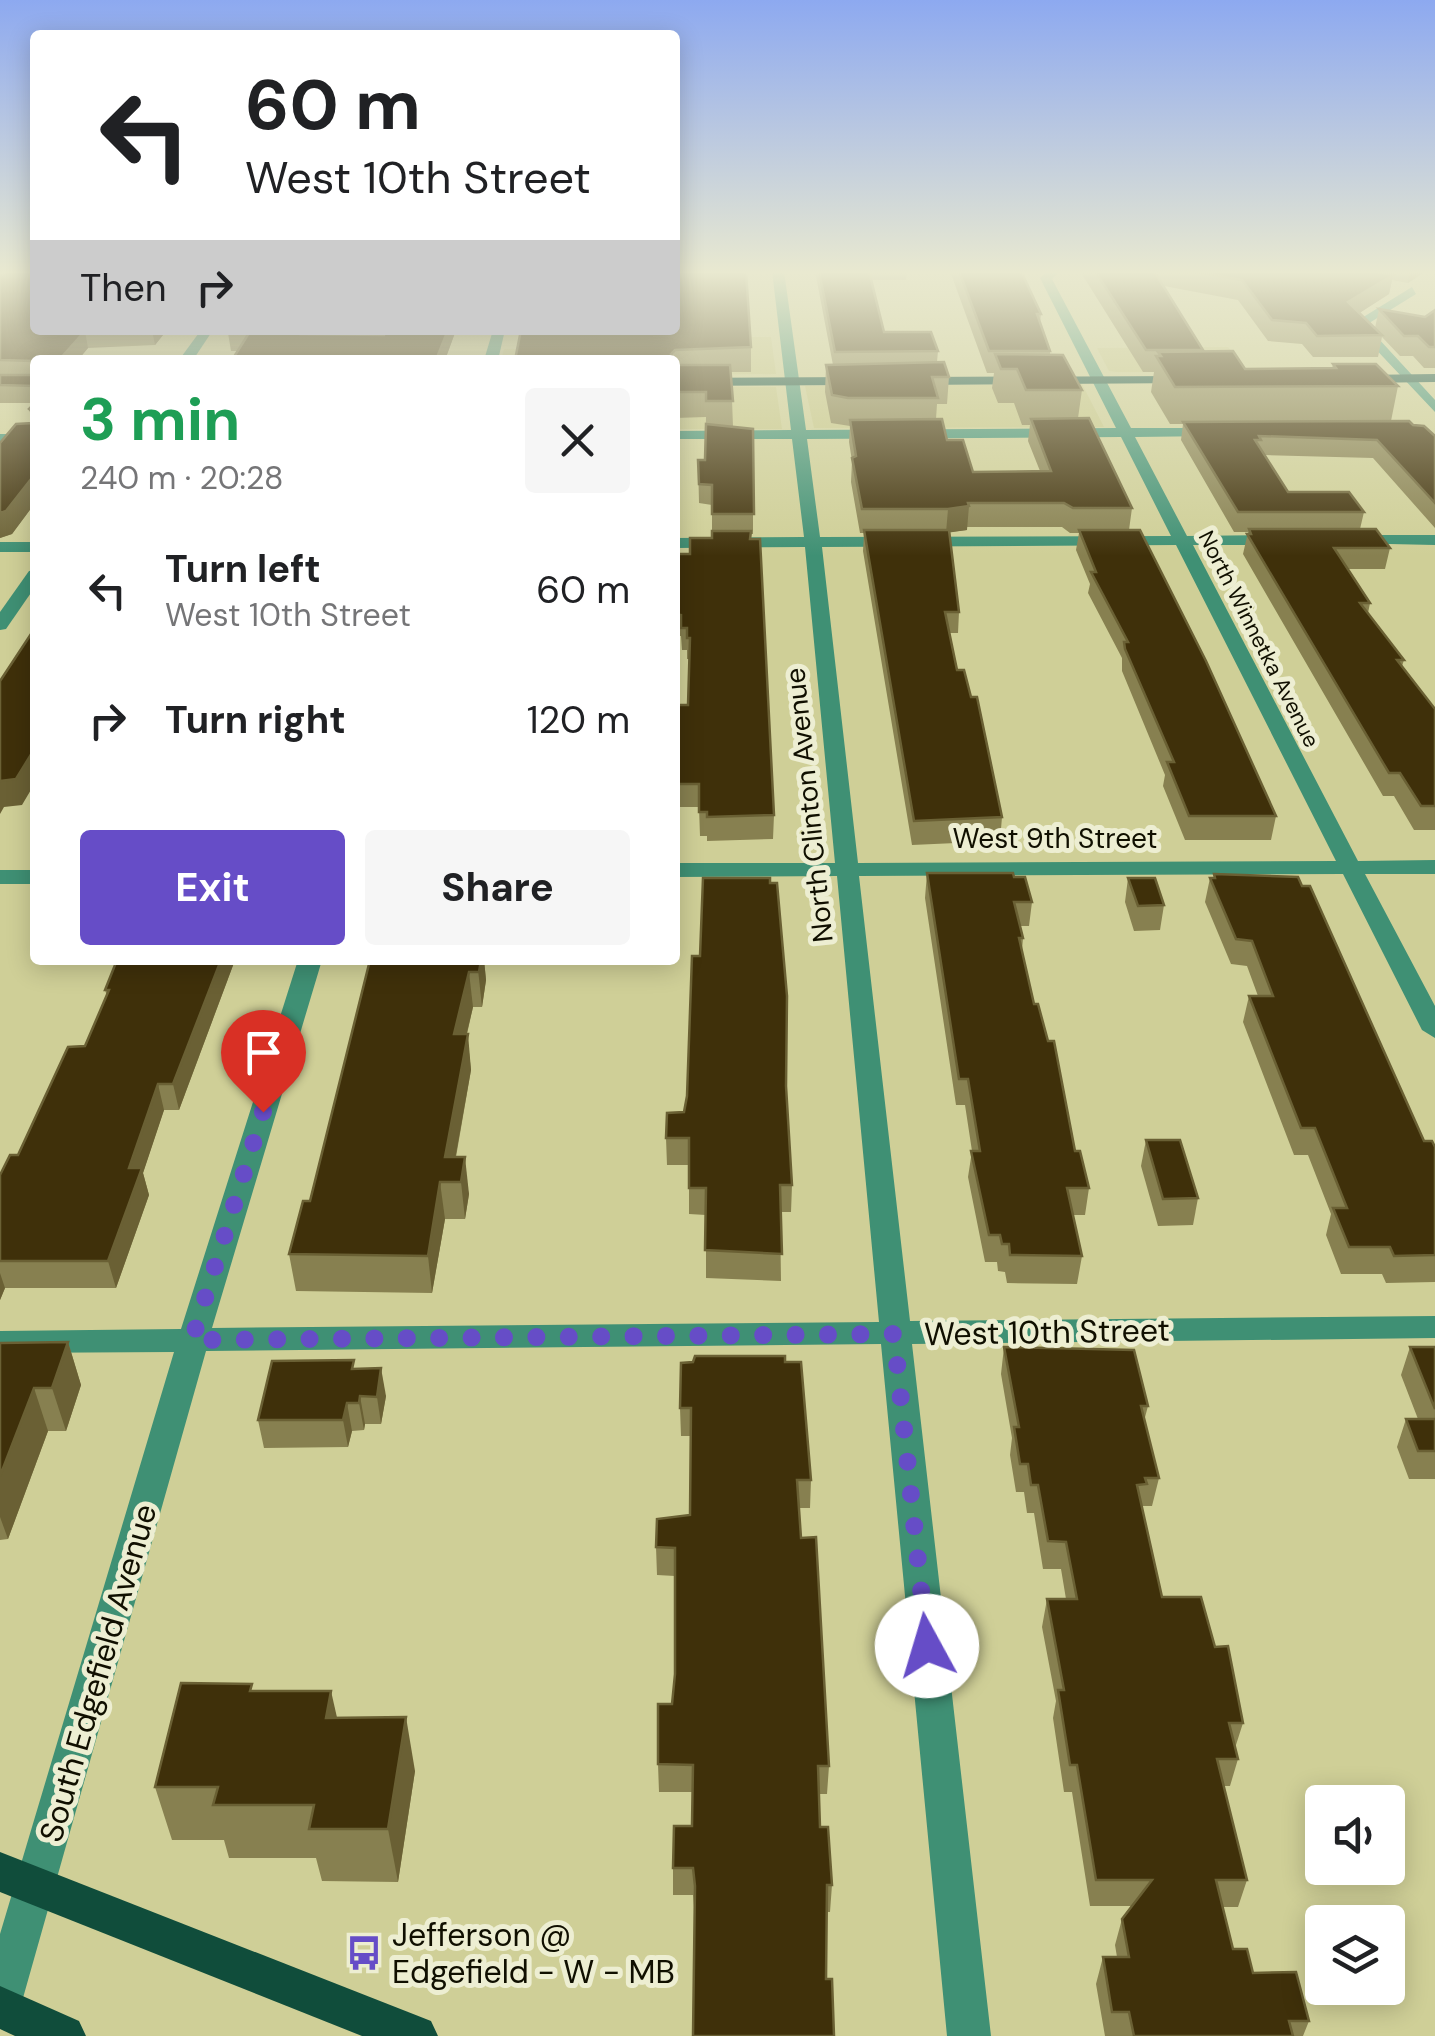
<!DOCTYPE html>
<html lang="en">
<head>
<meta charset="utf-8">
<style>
	:root { --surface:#fff; --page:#f6f6f6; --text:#202124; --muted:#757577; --accent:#664dc7 }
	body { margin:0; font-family:"DM Sans",sans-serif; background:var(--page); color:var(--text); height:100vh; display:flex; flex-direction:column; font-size:38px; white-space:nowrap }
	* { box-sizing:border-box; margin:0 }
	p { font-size:32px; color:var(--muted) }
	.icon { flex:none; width:55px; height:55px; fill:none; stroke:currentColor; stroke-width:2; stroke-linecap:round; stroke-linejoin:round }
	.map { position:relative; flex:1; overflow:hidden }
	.drawer { position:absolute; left:30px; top:355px; width:650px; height:610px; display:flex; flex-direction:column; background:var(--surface); border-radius:10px; box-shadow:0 5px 25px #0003 }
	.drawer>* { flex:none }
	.guide { position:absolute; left:30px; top:30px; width:650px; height:305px; border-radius:10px; box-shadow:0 5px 25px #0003; background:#fff; color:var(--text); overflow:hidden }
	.fabs { position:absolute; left:1305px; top:1785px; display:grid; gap:20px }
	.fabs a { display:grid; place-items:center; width:100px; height:100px; border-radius:10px; background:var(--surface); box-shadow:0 5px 25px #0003; font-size:50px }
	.pin { position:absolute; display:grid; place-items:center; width:85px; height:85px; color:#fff; margin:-102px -42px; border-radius:50% 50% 50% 0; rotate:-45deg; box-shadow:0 0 10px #0007 }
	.pin .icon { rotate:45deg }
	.me { position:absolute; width:110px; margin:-55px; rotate:354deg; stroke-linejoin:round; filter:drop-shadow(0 0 8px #0008) }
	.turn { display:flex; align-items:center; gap:35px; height:210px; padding:0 50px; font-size:45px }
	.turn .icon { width:130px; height:130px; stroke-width:2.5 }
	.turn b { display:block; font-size:70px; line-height:85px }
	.then { display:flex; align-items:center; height:95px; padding:0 50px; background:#0003; gap:20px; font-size:38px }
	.round { display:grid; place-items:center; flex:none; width:105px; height:105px; border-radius:10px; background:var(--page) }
	.overview { display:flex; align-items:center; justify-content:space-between; height:170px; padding:0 50px }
	h1 { font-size:60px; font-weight:700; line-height:75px; color:#1e9e55 }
	.cta { display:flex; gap:20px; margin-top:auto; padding:20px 50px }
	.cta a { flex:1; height:115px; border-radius:10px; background:var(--accent); color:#fff; font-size:40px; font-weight:700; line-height:115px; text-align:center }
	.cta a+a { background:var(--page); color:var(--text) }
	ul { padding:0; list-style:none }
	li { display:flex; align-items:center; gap:30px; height:130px; padding:0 50px }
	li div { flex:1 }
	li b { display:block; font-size:38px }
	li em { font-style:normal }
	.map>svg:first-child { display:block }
	.built { fill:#c6c686 }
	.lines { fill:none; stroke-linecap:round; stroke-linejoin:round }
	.minor { fill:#3f9074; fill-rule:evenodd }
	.major { fill:#104d3b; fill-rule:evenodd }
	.wall { fill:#878050 }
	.shaded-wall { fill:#6a6034 }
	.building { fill:#3f300a; stroke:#6a6034; stroke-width:2.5 }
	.route { stroke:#664dc7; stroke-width:18; stroke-dasharray:0 32.4 }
	.labels { text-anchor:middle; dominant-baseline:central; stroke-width:10; stroke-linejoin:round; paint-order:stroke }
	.far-street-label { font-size:22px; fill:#100f00; stroke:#edeed2 }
	.street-label { font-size:28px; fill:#100f00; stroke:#edeed2 }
	.near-street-label { font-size:32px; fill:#100f00; stroke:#edeed2 }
	.near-poi-label { font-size:32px; fill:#100f00; stroke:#edeed2; text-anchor:start }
</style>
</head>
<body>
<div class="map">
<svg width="1435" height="2036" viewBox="0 0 1435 2036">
	<rect width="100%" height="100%" fill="#cfcf97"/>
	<g class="built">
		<path d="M771 337 776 374 675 375V360H501L504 349 647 348 648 338Z"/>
		<path d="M1228 347 1247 372H1117L1109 371 1097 348Z"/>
		<path d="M1082 384 1104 427 814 428 805 386Z"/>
		<path d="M675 386 776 387 782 429H675Z"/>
	</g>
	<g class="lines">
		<g class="minor">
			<path d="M772 271H784L806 430 1116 428 1040 278 1047 271H1060L1052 279 1131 428H1215L1222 432 1215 436 1135 437 1187 536 1280 535 1288 540 1280 545H1193L1358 861 1435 860V874H1365L1435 1006V1038L1422 1030 1343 874 859 876 910 1321 1435 1316V1338L912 1344 991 2036H947L881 1344 206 1351 21 2005 15 2020 0 2026V1934L174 1352 0 1353V1331L181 1329 298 960H322L212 1328 879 1322 837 876 675 877V863H835L805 547 675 548V538L804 537 792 439H675V431L791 430ZM1121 437 1171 536 820 537 807 439ZM1176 545 1336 861 858 863 822 547Z"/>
			<path d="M1412 287 1416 294 1366 325 1435 400V412L1352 324Z"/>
			<path d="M201 330H213L193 360H179Z"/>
			<path d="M493 330H505L498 360H484Z"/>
			<rect x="0" y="434" width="35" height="8"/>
			<path d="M1350 535H1435V545L1344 543V537Z"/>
			<rect x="0" y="542" width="35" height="10"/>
			<path d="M35 570V587L6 629 0 630V612L29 571Z"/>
			<rect x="0" y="870" width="35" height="14"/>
		</g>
		<g class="major">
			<path d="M1435 374V382L1360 383 1353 379 1360 375Z"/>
			<path d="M1185 376 1192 380 1190 383 915 385 908 381 915 377Z"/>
			<path d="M675 378 860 377 867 381 860 385 675 386Z"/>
			<path d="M0 1852 431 2021 438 2036H362L0 1892Z"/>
			<path d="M0 1986 79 2021 86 2036H15L0 2029Z"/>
		</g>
	</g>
	<g class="wall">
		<path d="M815 271H907L906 280H871L884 332 938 351 937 362 949 377 947 404H937L936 419 947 440 973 472 1040 471 1028 441 1030 425H1022L1014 403H998L992 388 994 373H987L950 271H1021L1041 314 1040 323 1050 351V354L1082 390 1078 418 1132 508 1129 530 1276 816 1271 840H1185L1163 786 1165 775 1122 671V658L1088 593 1090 584 1076 550 1079 533H1070L1062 527H967V530L950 532 959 612 958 633H950L957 670 1002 817 1000 841 912 845 863 551 864 533H860L851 482 852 461 849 442 850 426 831 423 825 392 826 365H833Z"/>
		<path d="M1080 271H1426L1408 283 1392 280 1389 294 1359 313 1375 328 1379 309 1425 317 1435 310V368H1424L1413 356H1400L1382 337 1378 357H1313L1302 344 1268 341 1238 300 1164 286 1203 351 1245 369 1332 368 1333 364 1398 386 1391 421 1413 425 1435 436V528L1373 458 1265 455 1288 492 1364 512 1360 529 1390 548 1385 569H1347L1370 603 1368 613 1404 660 1402 666 1435 709V830H1414L1394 796H1383L1243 554 1248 532H1234L1181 440 1183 424H1170L1151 392 1154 372H1143Z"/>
		<path d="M0 277 35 330H167L155 345 88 348 78 360H35V503L12 534 0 538V443L33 423 29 409 34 403H0Z"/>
		<path d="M456 330 445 360H232L238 351H231L228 333 384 335Z"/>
		<path d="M521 330 751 347V372H731L733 427 753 429V534H751V539L774 815 773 839 707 841V836H700L699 807H675V705H688L690 659H687V650H682L681 636H675V554H690L712 538V505L699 503 698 460H705L706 417 675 418V360H515Z"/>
		<path d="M927 873 1014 877 1032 902 1029 926H1020L1023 938 1022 950 1034 1004 1075 1151 1089 1188 1085 1215H1073L1082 1256 1077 1284 1007 1283 1005 1272 998 1271 997 1262H985L968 1177 972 1151 965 1105H956L925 898Z"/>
		<path d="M1214 874 1424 1141 1435 1147V1282L1386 1283 1382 1274H1341L1326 1235 1331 1214 1308 1155H1294L1243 1022 1249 996H1258L1247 966 1231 964 1205 902 1210 878H1214Z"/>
		<path d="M1128 878 1164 905 1160 930 1134 931 1125 902Z"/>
		<path d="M700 956 786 1086 792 1185 791 1212H780L781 1281 706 1278V1215L689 1214V1165H667L666 1138 684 1112 687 1096Z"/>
		<path d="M235 960 179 1110H164L143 1173 149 1195 116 1288H5L0 1300V1175L18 1155 85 1046 107 996 105 990Z"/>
		<path d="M370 960H484L486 980 482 1007H473L467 1034 471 1070 456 1157 469 1194 465 1219H445L432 1293 296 1291 289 1254 310 1201Z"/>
		<path d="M1146 1140 1198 1198 1193 1225 1158 1226 1141 1166Z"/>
		<path d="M68 1342 81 1385 66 1431H48L8 1539 0 1540V1343Z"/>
		<path d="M1004 1347 1148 1406 1144 1421 1159 1478 1152 1506H1142L1162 1597 1215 1647 1243 1723 1235 1748 1238 1759 1230 1786H1224L1247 1880 1238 1907H1222L1233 1949 1253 1973 1309 2021 1303 2036H1105L1096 1984 1103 1957H1117L1115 1945 1122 1919 1131 1906H1090L1072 1792H1064L1053 1718 1056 1701 1042 1627 1047 1599H1066L1061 1569H1043L1034 1513H1027L1024 1492H1016L1010 1455 1012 1438 1001 1374Z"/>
		<path d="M1410 1347H1435V1479H1409L1397 1447 1406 1419H1418L1401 1375Z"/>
		<path d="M785 1362 811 1480 810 1508H799L801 1538 829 1766 827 1794H819L820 1827 832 1885 830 1912H827L826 1979 834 2036 694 1907 693 1895H673V1868L692 1826 693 1792H659L658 1764 672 1704 675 1674V1576L657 1575 656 1547 690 1515V1436H681L680 1408Z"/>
		<path d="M355 1368 386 1396 381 1424H365L364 1430 352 1431 348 1447 264 1448 258 1420Z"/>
		<path d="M254 1691 337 1718 415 1771 398 1882 322 1881 316 1858H229L224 1840H172L155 1787Z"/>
	</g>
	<g class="shaded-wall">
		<path d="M1410 271H1426L1408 283Z"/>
		<path d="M1393 275 1389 294 1344 323 1348 302Z"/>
		<path d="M152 330H167L155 345Z"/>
		<path d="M303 330H315L303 352 301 334Z"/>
		<path d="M448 330H456L445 360H436Z"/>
		<path d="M85 331 88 348 78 360H59Z"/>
		<path d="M35 474V503L12 534 0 538V513Z"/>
		<path d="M969 506 967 530 946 533 948 509Z"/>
		<path d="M35 748V783L22 805 4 807 0 814V781Z"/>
		<path d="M221 960H235L179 1110 173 1084Z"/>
		<path d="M477 960H484L486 980 482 1007Z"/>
		<path d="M469 972 473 1007 458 1070 454 1034Z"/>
		<path d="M468 1034 471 1070 451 1182 445 1157Z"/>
		<path d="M158 1084 164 1110 143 1173 149 1195 116 1288 108 1261 129 1168Z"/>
		<path d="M465 1157 469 1194 465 1219 461 1182Z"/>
		<path d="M440 1182 445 1219 432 1293 428 1256Z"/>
		<path d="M0 1273 5 1288 0 1300Z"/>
		<path d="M68 1342 81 1385 66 1431 52 1388Z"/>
		<path d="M381 1368 386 1396 381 1424 377 1397Z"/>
		<path d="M34 1388 48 1431 8 1539 0 1517V1476Z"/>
		<path d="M360 1396 365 1424 364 1430 359 1403Z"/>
		<path d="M347 1403 352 1431 348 1447 343 1420Z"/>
		<path d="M331 1691 343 1744 326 1718Z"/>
		<path d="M406 1717 415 1771 398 1882 388 1829Z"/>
	</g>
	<g class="building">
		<path d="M7 271H35V330H120L85 331 59 360H35V386L0 385V375H31L35 371 34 361 0 360V277Z"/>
		<path d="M675 271H746L751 347 675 350 671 354 673 360H515L521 330H675Z"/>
		<path d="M819 271H869L884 332H931L938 351 835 352Z"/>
		<path d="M959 271H1021L1041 314H1037L1050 351H989Z"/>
		<path d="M1095 271H1154L1203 350H1146Z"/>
		<path d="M1191 271H1374L1393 275 1348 302 1382 335 1317 336 1306 323 1272 320 1242 280Z"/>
		<path d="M1379 309 1425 317 1435 310V347H1429L1418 336H1404Z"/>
		<path d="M230 330H303L301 334 384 335 387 330H448L436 360H232L249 333H228Z"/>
		<path d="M1233 351 1245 369 1336 368 1333 364H1376L1398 386 1175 387 1156 356H1161L1158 352Z"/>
		<path d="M995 354 1063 355 1082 390H1026L1017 369H1001Z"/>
		<path d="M944 362 949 377H932L938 398H848L832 395 826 365Z"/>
		<path d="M675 365H730L733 401H706V392H675Z"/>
		<path d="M35 403V474L6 511 0 513V443L16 424 33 423 34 413 29 409Z"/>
		<path d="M1089 418 1132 508H1073L1064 503H968L969 506 948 509H862L852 458 856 456 850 420 942 419 947 440H963L973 472 1051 471 1031 419Z"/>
		<path d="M1409 421 1413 425 1424 426 1435 436V503L1377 440 1259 436 1261 440H1255L1288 492H1349L1364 512H1238L1183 422Z"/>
		<path d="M706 424 753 429 754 514H712V485L699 484 698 460H705Z"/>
		<path d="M1249 529H1376L1390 548H1334L1370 603H1360L1404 660H1397L1435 709V806H1421L1400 773H1389L1247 534H1251Z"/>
		<path d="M864 530H949L959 612H945L957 670H964L971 697H977L1002 817 914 821Z"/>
		<path d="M1079 530H1140L1206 661 1276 816H1189L1167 762H1174L1125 649 1124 642H1128L1091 572H1096Z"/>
		<path d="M712 531H751L750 539H760L774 815 707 817V812H699V784H675V705H688L690 638H687V628H681V615L675 614V554H690V538H712Z"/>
		<path d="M35 628V748L16 779 0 781V681Z"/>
		<path d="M927 873H1013L1014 877H1025L1032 902H1014L1023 938H1019L1034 1004H1038L1048 1041H1054L1075 1151H1080L1089 1188H1067L1082 1256 1010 1255 1009 1244H1002L1000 1235H989L971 1151H980L968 1079H959Z"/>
		<path d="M1214 874 1298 877 1302 886H1310L1424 1141H1432L1435 1147V1255L1394 1256 1390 1247H1349L1333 1208H1347L1315 1128H1301L1249 996H1273L1252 941 1236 939 1210 878H1215Z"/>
		<path d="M703 878H770V883H777L787 996 786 1086 792 1185H780L782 1254 705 1250 706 1188H689V1138H666L667 1113 684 1112 687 1096 692 956H700Z"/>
		<path d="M1128 878H1155L1164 905 1138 906Z"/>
		<path d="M117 960H221L173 1084H158L129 1168H142L108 1261H0V1175L10 1155H18L68 1047 85 1046 109 990H105Z"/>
		<path d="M370 960H481L479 972H469L454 1034H468L445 1157H465L461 1182H440L428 1256 289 1254 303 1201H310Z"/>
		<path d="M1146 1140H1180L1198 1198 1163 1199Z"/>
		<path d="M68 1342 52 1388H34L0 1476V1343Z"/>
		<path d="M1004 1347 1134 1350 1148 1406H1141L1159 1478H1145L1147 1484 1137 1485 1162 1597H1201L1215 1647 1228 1646 1243 1723H1229L1238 1759H1217L1247 1880H1216L1233 1949H1247L1253 1973 1296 1972 1309 2021H1289L1293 2036H1134L1129 2012H1112L1103 1957H1129L1122 1919 1152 1880H1096L1077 1765H1070L1058 1690H1064L1047 1599H1077L1066 1542 1048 1541 1038 1485H1031L1028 1464H1020L1014 1427H1019Z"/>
		<path d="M1410 1347H1435V1409Z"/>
		<path d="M695 1356H785V1362H801L811 1480H797L801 1538 816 1537 829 1766H818L820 1827H828L832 1885H827L826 1979H832L834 2036H693L695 1886 693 1868H673L674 1826H692L693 1765 658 1764V1704H672L675 1674V1548L656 1547 657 1519 690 1515 691 1408H680L681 1363 693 1362Z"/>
		<path d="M354 1360 352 1369 381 1368 377 1397 360 1396 359 1403H347L343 1420H258L272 1361Z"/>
		<path d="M1406 1419H1435V1451H1418Z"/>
		<path d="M181 1683 252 1684 250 1691H331L326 1718 406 1717 388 1829H309L314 1805H213L218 1787H155Z"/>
	</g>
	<linearGradient id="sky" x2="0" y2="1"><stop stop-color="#8da9f0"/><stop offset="0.49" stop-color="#e9e9d0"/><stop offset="1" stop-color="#e9e9d0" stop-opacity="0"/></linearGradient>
	<rect width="1435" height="556" fill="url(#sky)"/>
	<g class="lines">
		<path class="route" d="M263 1112 192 1340 894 1334 927 1646"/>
	</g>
	<defs>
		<symbol id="bus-bare" viewBox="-9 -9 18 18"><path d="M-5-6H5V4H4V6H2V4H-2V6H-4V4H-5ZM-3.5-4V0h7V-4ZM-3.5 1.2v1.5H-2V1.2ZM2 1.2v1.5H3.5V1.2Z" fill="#664dc7" stroke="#edeed2" stroke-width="2.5" paint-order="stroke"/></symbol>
	</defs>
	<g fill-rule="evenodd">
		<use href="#bus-bare" x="339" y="1928" width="50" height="50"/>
	</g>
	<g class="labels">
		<g class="far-street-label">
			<text transform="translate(1259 639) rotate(63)">North Winnetka Avenue</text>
		</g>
		<g class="street-label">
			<text transform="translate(809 805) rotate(-96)">North Clinton Avenue</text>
			<text x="1055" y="838">West 9th Street</text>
		</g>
		<g class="near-street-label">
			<text transform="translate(1047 1332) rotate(-1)">West 10th Street</text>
			<text transform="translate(98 1673) rotate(-74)">South Edgefield Avenue</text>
		</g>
		<g class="near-poi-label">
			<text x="392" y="1935">Jefferson @<tspan x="392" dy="37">Edgefield - W - MB</tspan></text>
		</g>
	</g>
</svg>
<div class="fabs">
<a><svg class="icon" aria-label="sound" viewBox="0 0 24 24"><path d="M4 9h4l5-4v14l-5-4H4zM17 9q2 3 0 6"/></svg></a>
<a><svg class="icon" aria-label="layers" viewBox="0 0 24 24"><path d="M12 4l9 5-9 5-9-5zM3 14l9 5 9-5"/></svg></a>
</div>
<div class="pin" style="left:263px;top:1112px;background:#d93025"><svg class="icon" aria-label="arrive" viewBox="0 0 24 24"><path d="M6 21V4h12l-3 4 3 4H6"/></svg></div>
<svg class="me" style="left:927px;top:1646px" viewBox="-20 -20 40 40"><circle r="19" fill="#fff"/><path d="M0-13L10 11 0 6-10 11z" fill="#664dc7"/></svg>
<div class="guide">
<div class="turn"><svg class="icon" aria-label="left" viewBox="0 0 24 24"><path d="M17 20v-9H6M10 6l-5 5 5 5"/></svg><div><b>60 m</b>West 10th Street</div></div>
<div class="then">Then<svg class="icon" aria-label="right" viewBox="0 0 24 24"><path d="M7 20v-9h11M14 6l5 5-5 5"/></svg></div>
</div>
<section class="drawer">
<div class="overview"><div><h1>3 min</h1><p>240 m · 20:28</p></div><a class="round"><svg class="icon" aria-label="close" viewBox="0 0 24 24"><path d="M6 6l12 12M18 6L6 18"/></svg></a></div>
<ul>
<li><svg class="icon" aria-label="left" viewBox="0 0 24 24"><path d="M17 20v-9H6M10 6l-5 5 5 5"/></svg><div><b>Turn left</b><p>West 10th Street</p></div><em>60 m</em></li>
<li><svg class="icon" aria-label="right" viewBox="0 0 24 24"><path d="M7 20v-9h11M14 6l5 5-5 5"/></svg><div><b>Turn right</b></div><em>120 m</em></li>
</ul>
<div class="cta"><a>Exit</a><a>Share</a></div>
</section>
</div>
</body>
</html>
